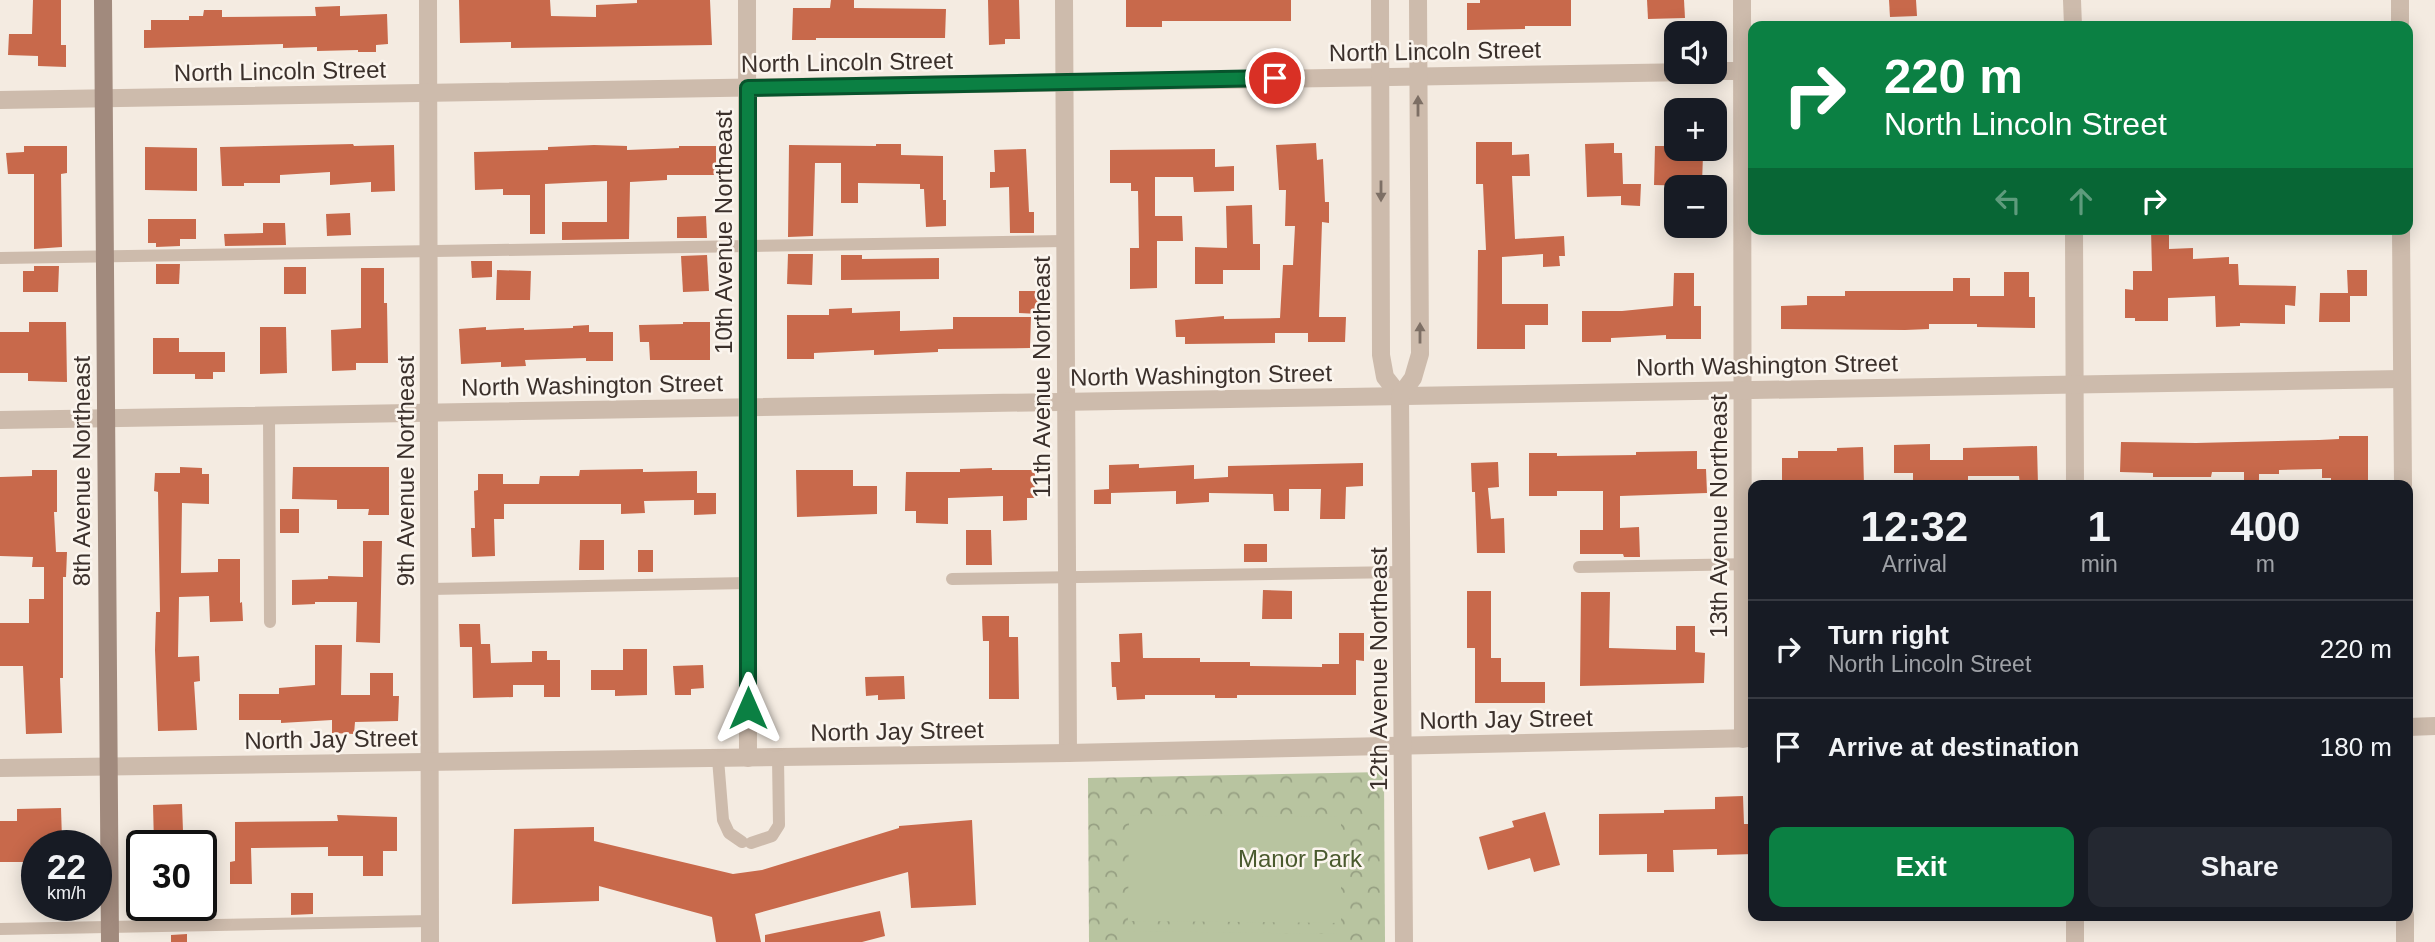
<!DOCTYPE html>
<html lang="en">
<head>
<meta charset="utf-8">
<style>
	:root { --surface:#171b24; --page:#242831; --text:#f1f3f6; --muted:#9ea1a6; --line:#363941; --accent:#0b8043 }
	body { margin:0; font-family:Helvetica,sans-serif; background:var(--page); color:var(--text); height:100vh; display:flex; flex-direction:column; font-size:26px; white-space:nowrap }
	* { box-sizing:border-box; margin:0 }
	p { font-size:23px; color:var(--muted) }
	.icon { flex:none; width:38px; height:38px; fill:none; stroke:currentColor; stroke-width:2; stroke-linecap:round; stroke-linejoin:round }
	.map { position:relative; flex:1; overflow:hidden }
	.sheet { position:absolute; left:1748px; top:480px; width:665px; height:441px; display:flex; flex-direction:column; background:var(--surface); border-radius:14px; box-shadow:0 4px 18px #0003 }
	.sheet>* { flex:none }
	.hud { position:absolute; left:1748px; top:21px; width:665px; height:214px; border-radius:14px; box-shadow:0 4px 18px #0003; background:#0b8043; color:#fff; overflow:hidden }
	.controls { position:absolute; left:1664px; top:21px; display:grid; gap:14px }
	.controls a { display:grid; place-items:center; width:63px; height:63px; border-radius:14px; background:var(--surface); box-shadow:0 4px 18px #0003; font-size:35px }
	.speed { position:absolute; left:21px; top:830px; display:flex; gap:14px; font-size:35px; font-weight:700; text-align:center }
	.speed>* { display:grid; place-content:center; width:91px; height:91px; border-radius:50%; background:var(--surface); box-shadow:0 4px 18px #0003; line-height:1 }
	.speed small { font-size:18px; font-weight:400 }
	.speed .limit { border:4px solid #111; border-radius:10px; background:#fff; color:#111 }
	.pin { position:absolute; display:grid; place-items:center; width:60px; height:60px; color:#fff; margin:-30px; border:4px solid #fff; border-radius:50%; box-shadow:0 2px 7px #0007 }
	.me { position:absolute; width:77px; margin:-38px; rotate:0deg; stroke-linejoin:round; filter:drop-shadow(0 0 5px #0008) }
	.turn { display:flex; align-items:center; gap:24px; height:147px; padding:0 21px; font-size:32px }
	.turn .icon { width:91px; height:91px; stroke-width:2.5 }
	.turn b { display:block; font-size:49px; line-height:60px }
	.lanes { display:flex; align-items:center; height:66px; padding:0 21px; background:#0003; justify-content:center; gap:35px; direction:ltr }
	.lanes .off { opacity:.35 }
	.eta { display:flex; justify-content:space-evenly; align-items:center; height:119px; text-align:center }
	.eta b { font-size:42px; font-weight:800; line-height:49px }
	.button { display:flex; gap:14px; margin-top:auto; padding:14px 21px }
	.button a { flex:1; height:80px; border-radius:14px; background:var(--accent); color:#fff; font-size:28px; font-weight:800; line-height:80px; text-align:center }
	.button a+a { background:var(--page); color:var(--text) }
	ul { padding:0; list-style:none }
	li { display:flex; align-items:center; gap:21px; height:98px; padding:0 21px; border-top:2px solid var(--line) }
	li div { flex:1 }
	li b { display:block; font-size:26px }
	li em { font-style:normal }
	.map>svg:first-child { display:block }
	.park { fill:url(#park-crowns) }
	.pitch { fill:#b8c4a0 }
	.building { fill:#c8694b }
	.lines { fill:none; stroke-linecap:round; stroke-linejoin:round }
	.service { stroke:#cdbbac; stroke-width:12 }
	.minor { stroke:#cdbbac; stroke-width:18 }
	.tertiary { stroke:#cdbbac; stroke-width:18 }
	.secondary { stroke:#a18a7d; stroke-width:18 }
	.oneway { fill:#7d6f65 }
	.route-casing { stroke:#07532c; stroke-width:18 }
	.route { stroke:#0b8043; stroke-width:12 }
	.labels { text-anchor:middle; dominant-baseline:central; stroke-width:5; stroke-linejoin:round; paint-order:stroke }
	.street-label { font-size:24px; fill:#3b302b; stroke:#fbf5ee }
	.park-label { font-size:24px; fill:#4a5a2e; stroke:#fbf5ee }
</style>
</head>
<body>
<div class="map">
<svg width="2435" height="942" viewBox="0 0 2435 942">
	<defs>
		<pattern id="park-crowns" width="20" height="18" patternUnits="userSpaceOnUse" patternTransform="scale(1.75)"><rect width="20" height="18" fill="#b8c4a0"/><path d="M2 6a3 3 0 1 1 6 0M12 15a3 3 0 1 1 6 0" fill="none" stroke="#97a083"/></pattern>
	</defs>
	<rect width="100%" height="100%" fill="#f4ebe1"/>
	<path class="park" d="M1384 772 1385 942H1089L1088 778Z"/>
	<g class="pitch">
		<path d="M1129 815 1341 817V923L1128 921Z"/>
		<path d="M1126 931 1338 934V942H1126Z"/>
	</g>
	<g class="building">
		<path d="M33 0H61V45H66V67L38 66V56L8 55 9 34H32Z"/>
		<path d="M459 0H550L551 16 596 17V5L637 3V0H710L712 45 511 48V42L460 43Z"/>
		<path d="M831 0H854V8L946 9 945 38H816V40H792L793 8H830Z"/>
		<path d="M988 0H1019L1020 39H1005V44L989 45Z"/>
		<path d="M1126 0H1291V21H1162V27H1126Z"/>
		<path d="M1480 0H1571V26H1525V29L1467 30V3H1480Z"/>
		<path d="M1647 0H1684L1685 18 1648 19Z"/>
		<path d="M1889 0H1916L1917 16 1890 17Z"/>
		<path d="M340 6V16L387 14 388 44 376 45V52H358V50L317 51V47L283 48V44L144 48V30H151V20H189V16H203L204 10H222V17L316 16 315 7Z"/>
		<path d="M1476 142H1512V155L1529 154 1530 176H1512L1515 239 1564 236 1565 256H1559L1560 266 1543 267V254L1502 257V304H1548V325H1525V349H1477L1478 250H1486L1483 184H1476Z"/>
		<path d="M1316 143 1317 160 1323 159 1325 202H1329V223L1322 222 1319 317H1346L1345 342H1308V333H1275V343L1185 344V337H1176L1175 320 1224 316V319L1280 318 1283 265H1293L1295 226H1285L1286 190H1279L1276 145Z"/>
		<path d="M1614 143V153H1622L1623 184H1641L1640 206 1621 205V196L1587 197 1585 144Z"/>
		<path d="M353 144 354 146 394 145 395 191 371 192V182L330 185V172L280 175V183H244V186H222L220 147Z"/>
		<path d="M876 144H901V155L943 156V200H946V226L926 227 924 189H920V184L858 183V203H841V163H815L813 236 788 237 789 145 876 146Z"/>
		<path d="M594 145 627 146V150L679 148V146H716V175H667V180L630 182 629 239 562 240V222H607V181L545 184V234H530V195H503V189L475 190 474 152 548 150V147Z"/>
		<path d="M24 146H67V173L61 174 62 247 34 249V174H8L6 153 24 152Z"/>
		<path d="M1655 146H1676V149H1689V154L1703 155 1702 183H1694V186L1654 185Z"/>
		<path d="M145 147 197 148V191L145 190Z"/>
		<path d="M1026 149 1029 212H1034V233H1010L1009 187 990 188V172H995L994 150Z"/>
		<path d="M1215 149V167L1234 166V191L1194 192 1193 177H1155V216H1182L1183 241H1157V288L1130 289V248H1139L1138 191H1131V183H1110V150Z"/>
		<path d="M1252 205 1253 244H1260V270H1223V284H1195V247L1227 248 1226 206Z"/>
		<path d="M350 213 351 235 327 236 326 214Z"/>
		<path d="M706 216 707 238H677V217Z"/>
		<path d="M148 219H196V239H180V246L156 247V243H148Z"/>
		<path d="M263 223H285L286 245 225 246 224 234 263 233Z"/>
		<path d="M2151 229H2169V249L2193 248V259L2229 257V264H2238L2239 285 2296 286 2295 306 2285 305V324L2240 323V326L2216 327 2215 296 2168 298V321H2135V318H2125V289L2133 290V271H2152Z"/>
		<path d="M788 254H813L812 285 787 284Z"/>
		<path d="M707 255 709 291 683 292 681 256Z"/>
		<path d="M841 255H862V259L939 258V279L841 280Z"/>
		<path d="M471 261H492V277L472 278Z"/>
		<path d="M156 264H180L179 284H156Z"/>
		<path d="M34 266H59L58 292H23V271H34Z"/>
		<rect x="284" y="267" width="22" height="27"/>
		<path d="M361 268H384V303H387L388 363H356V370L332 371 331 330 361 328Z"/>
		<path d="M497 270 531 271 530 300H496Z"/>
		<path d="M2347 270H2367V296H2350V322H2319L2320 293H2348Z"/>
		<path d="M2004 272H2029V297H2035V328L1977 327V324H1929V329L1905 330 1781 329V306L1807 305V296H1845V291H1953V278H1970V296H2004Z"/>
		<path d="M1674 273H1694V306H1701V339H1666V335L1611 338V342H1582V311H1622L1673 306Z"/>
		<path d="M1019 291H1039V314L1019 313Z"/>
		<path d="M852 308V313L900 311V331L953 329V317H1031L1030 348 938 349V352L874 355V350L814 353V359H787V315H829V309Z"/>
		<path d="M29 322H66L67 382 28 381V373H0V332H29Z"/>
		<path d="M683 322H710V360H650L649 342H640L639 325 683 324Z"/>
		<path d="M589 325V332H613V361H586V358L525 360 526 366 501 367V362L461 364 459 329 486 327V330L524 328V330L573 328V326Z"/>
		<path d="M260 327H286L287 373 260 374Z"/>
		<path d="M153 338H179V352H225V372H213V379H195V374H153Z"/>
		<path d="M2339 436H2368V485H2331V478H2322V469L2279 470V474H2259V485H2244V472H2212L2211 477H2153V473L2120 472 2121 442 2196 443 2319 440 2339 439Z"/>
		<path d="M1930 444V460H1963V448L2037 446 2038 485H2020L2019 476H1968V484L1913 485V473H1894V445Z"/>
		<path d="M1863 447 1864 485 1782 482V458H1798V451H1837V448Z"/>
		<path d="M1697 451V469H1706L1707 493 1620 496V528L1639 527 1640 557H1624L1623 554H1580V530H1603V491H1557V496H1529V453H1557V456L1636 455V452Z"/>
		<path d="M1498 462 1499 487 1488 488 1491 519 1504 518 1505 553H1477L1475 492H1472L1471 463Z"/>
		<path d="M1363 463V486L1346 487 1345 519H1320L1321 489H1289V511H1274L1273 494 1209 493V502L1176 504V491L1111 493V504H1094V490L1109 489V465L1139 464V468L1194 465V479L1228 477V466Z"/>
		<path d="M180 467 202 468V474H209V504L182 503 181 573 218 572V559H240V603L242 602 243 621 210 622 209 596 179 597 178 657 199 656 200 681 194 682 197 730 158 731 155 650 156 612H160L158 492 154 491 155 473H180Z"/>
		<path d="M293 467H389V515H368L369 509H337V500L292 499Z"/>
		<path d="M992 468V470H1035V498H1027V520L1003 521V496L948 498V524L916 523V511H905L906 472H960V469Z"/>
		<path d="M643 469V472L697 471V493H716V514L694 515V500L644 501 645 513 621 514V504H504V519H494L495 556 472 557 471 528H475L474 491 478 490V474H503V484H539L540 476H579L580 470Z"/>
		<path d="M32 470H57V512H54L56 552H67L66 577H63V678H60L62 733 26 734 23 666H0V623H29V599H44V567H32L33 557 0 556V477L32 476Z"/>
		<path d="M796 470H853V486H877V514L797 517Z"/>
		<rect x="280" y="509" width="19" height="24"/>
		<path d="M966 530H991L992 565H966Z"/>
		<path d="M580 540H604V570H579Z"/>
		<path d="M363 541H382L380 643 356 642 357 602H315V604L292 605V580L328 579V576L363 577Z"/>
		<rect x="1244" y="544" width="23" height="18"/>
		<rect x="638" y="550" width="15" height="22"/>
		<path d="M1263 590 1292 591V619H1262Z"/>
		<path d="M1467 591H1491V658H1501V682H1545V703H1475V648H1467Z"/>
		<path d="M1581 592H1610L1609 648 1676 650V626H1695V652L1705 653 1704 683 1580 686Z"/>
		<path d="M982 616H1009V637H1018L1019 699H989V641H983Z"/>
		<path d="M459 624H480L481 644H490L491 663 532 662V651H547V660H560V697H544V685H513V697L473 698 472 647H460Z"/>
		<path d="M1142 633 1143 658H1200V662H1250V666L1322 667V664H1339V633H1364V661L1356 660V695H1237V698H1215V695H1145V699L1117 700 1116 687H1112L1111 662H1120L1119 634Z"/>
		<path d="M315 645H342L341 695H370V673H393V696H399L398 721 355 722 354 734 332 733V720L281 723V720H239V694H279V688L315 685Z"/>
		<path d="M623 649H647V695L615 696V690H591V670H623Z"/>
		<path d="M703 665 704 688 691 689V695H675L673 666Z"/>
		<path d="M904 676 905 699 878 700V695L866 696 865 677Z"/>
		<path d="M1743 796 1744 824H1754V854L1717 855V849L1673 850 1674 872H1647V854L1599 855V814L1664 813V810L1715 809V797Z"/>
		<path d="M182 804 183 831 177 832V844H154L153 805Z"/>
		<path d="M61 808 62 840 37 841V862H0V821H17V809Z"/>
		<path d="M1545 812 1560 865 1534 872 1530 858 1488 870 1479 837 1514 827 1512 821Z"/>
		<path d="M337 815 397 817V851H383V876H363V856H328V847L251 848 252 884H230V862L235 861V822L338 821Z"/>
		<path d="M972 820 976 905 911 908 908 872 755 914 761 942H716L712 917 599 886V901L512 904 514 829 594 827V841L733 874 762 870 899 828V826Z"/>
		<path d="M291 893H313V914L291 915Z"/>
		<rect x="171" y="905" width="17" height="12"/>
		<path d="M880 911 885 936 862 942H765V935Z"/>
		<path d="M187 934V942H171V935Z"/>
	</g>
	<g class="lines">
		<g class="service">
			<path d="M0 258 1064 241"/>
			<path d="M269 415 270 622"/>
			<path d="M1579 567 1754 564"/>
			<path d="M952 579 1402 572"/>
			<path d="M430 589 748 583"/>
			<path d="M718 759 723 820 729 833 742 842"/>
			<path d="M751 843 772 836 779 825 778 758"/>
			<path d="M0 929 430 921"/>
		</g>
		<g class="minor">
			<path d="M428 0 430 942"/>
			<path d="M747 0 748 758"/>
			<path d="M1064 0 1068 753"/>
			<path d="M1742 0 1743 739"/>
			<path d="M2072 0 2073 26"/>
			<path d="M1715 71H1753"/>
			<path d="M0 100 1694 72"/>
			<path d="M2074 229 2075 485"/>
			<path d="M0 420 2402 379"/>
			<path d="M2408 727 2435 726"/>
			<path d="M0 768 1068 753 1754 738"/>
			<path d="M2075 942V915"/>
		</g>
		<g class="tertiary">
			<path d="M1380 0 1381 355 1385 377 1400 396 1404 942"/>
			<path d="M2400 26V0"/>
			<path d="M2401 229 2403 485"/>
			<path d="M1400 396 1413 378 1420 354 1418 0"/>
			<path d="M2405 915V942"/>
		</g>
		<path class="secondary" d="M103 0 110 942"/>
	</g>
	<defs><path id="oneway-solid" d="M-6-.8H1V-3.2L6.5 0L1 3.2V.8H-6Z" transform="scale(1.75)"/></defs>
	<g class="oneway">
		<use href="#oneway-solid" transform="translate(1418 106) rotate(-90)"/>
		<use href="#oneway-solid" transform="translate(1381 191) rotate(90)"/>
		<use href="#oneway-solid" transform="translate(1420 333) rotate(-90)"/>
	</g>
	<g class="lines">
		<defs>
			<path id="route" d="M748 708V88L1275 78"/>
		</defs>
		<use href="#route" class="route-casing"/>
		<use href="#route" class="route"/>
	</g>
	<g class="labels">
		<g class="street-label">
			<text transform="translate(1435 51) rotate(-1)">North Lincoln Street</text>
			<text transform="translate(847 62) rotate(-1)">North Lincoln Street</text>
			<text transform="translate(280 71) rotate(-1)">North Lincoln Street</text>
			<text transform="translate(723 232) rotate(-90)">10th Avenue Northeast</text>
			<text transform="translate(1767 365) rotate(-1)">North Washington Street</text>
			<text transform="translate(1201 375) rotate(-1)">North Washington Street</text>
			<text transform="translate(1041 377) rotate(-90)">11th Avenue Northeast</text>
			<text transform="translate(592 385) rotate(-1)">North Washington Street</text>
			<text transform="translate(81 471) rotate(-90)">8th Avenue Northeast</text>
			<text transform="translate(405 471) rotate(-90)">9th Avenue Northeast</text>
			<text transform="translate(1718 516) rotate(-90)">13th Avenue Northeast</text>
			<text transform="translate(1378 669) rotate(-90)">12th Avenue Northeast</text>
			<text transform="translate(1506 719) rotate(-1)">North Jay Street</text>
			<text transform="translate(897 731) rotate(-1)">North Jay Street</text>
			<text transform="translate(331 739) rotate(-1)">North Jay Street</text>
		</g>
		<g class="park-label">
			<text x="1300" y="858">Manor Park</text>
		</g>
	</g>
</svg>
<div class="controls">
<a><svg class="icon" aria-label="sound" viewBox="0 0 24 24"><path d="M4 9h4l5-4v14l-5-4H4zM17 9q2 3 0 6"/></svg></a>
<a>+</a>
<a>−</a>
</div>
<div class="speed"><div>22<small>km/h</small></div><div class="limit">30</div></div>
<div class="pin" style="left:1275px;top:78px;background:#d93025"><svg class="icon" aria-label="arrive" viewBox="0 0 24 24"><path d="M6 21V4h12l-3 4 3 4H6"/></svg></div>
<svg class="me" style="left:748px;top:708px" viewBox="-20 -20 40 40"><path d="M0-17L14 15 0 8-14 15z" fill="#0b8043" stroke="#fff" stroke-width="4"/></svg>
<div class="hud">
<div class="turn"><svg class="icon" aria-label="right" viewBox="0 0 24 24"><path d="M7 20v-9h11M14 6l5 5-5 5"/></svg><div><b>220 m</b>North Lincoln Street</div></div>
<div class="lanes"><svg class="icon off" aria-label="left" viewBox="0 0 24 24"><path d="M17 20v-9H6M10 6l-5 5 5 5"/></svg><svg class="icon off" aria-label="ahead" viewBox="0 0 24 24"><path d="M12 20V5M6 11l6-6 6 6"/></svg><svg class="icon" aria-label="right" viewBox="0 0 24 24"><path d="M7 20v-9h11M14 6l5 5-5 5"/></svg></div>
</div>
<section class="sheet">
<div class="eta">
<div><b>12:32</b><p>Arrival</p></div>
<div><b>1</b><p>min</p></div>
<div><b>400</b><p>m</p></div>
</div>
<ul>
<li><svg class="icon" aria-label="right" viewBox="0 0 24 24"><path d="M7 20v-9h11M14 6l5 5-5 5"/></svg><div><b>Turn right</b><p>North Lincoln Street</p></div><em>220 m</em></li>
<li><svg class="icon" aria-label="arrive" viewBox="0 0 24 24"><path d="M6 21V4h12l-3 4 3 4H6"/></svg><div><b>Arrive at destination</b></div><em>180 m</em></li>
</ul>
<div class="button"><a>Exit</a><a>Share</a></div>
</section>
</div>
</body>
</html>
